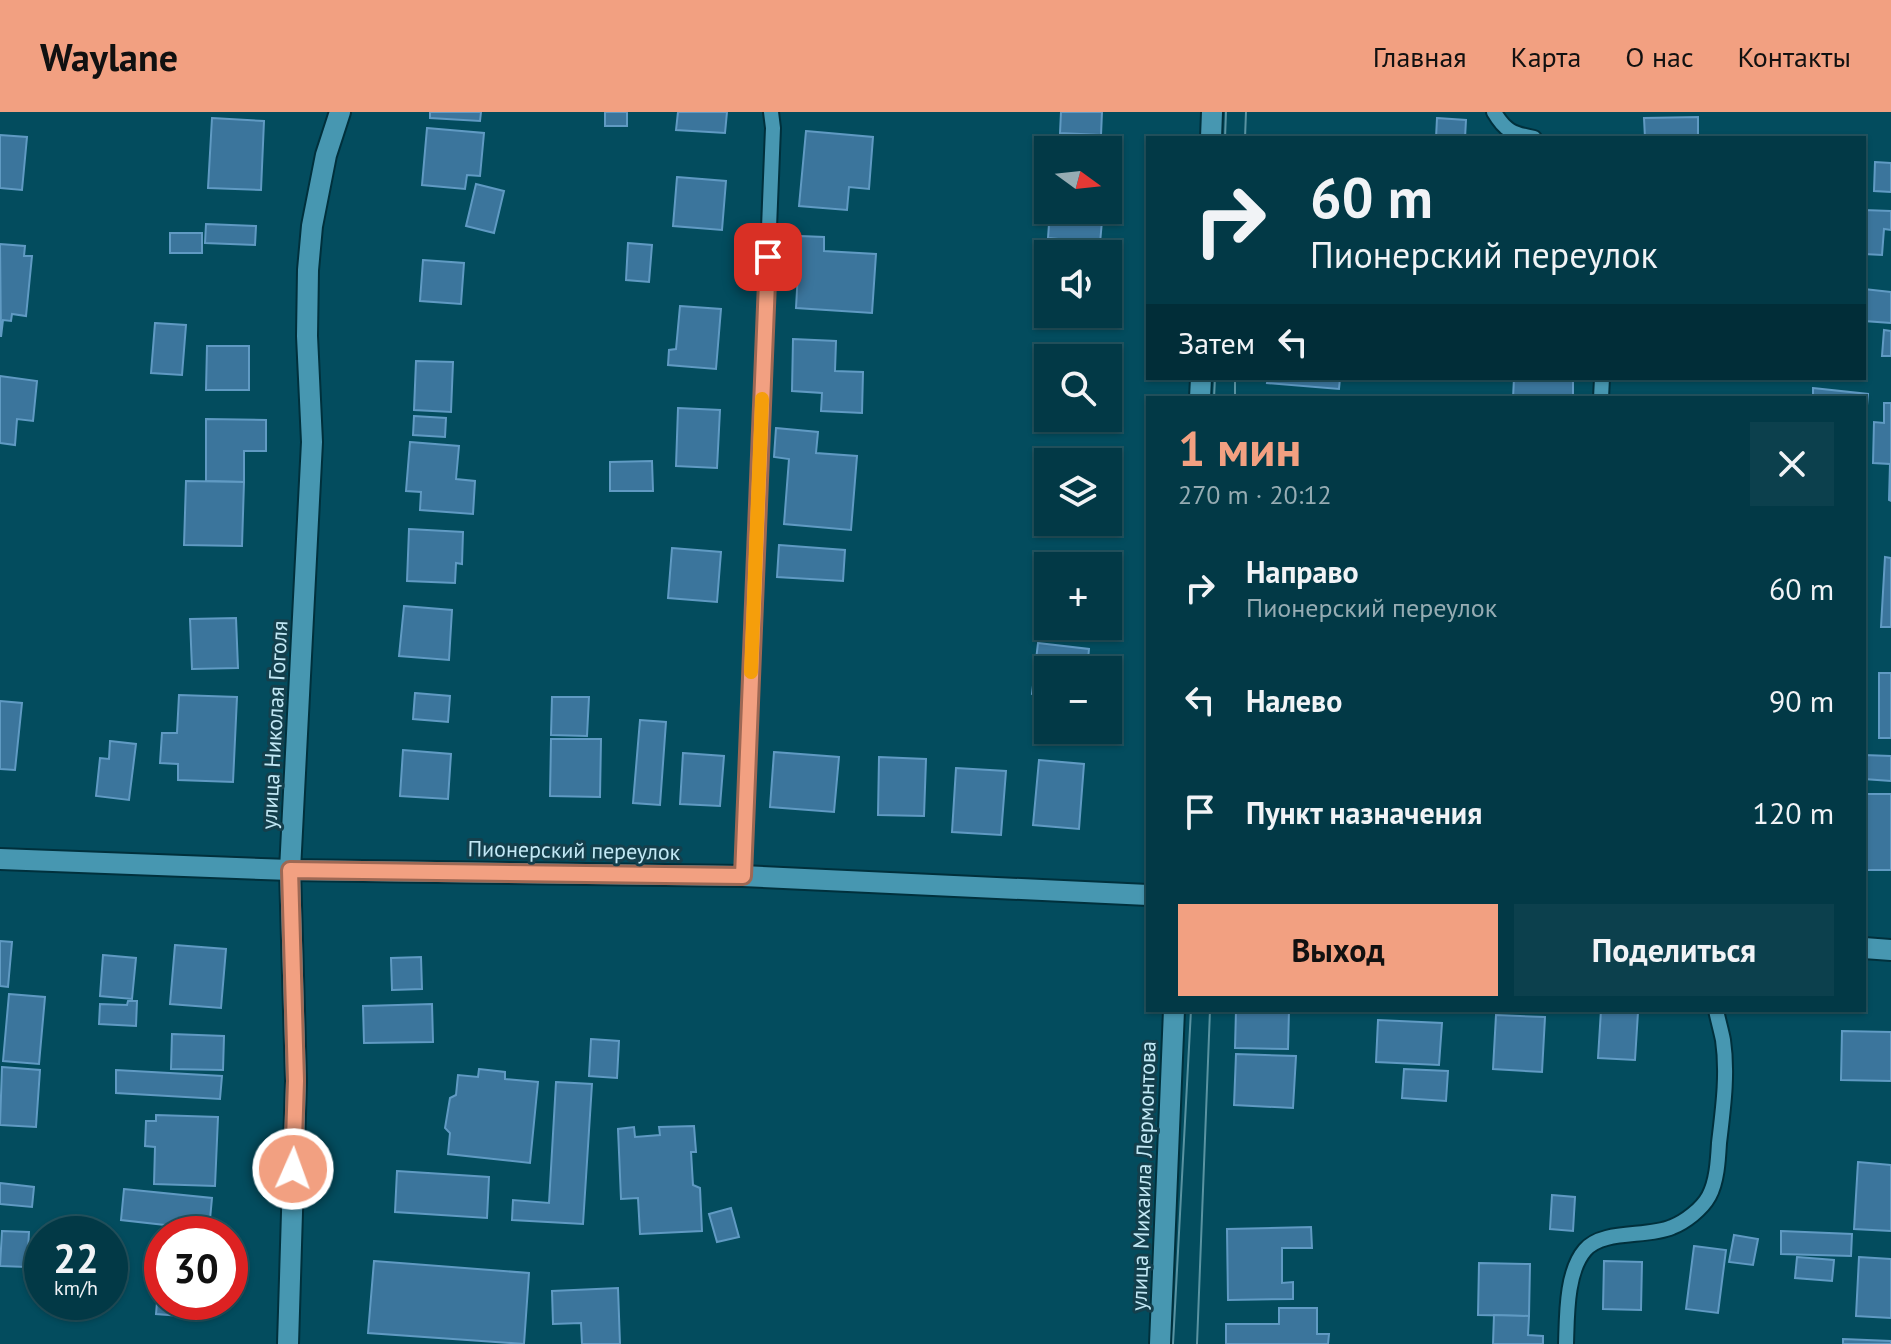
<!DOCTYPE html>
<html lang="ru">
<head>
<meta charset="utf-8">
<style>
	:root { --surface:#023946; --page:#0c404d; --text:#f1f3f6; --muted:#96acb3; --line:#23535f; --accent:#f2a081 }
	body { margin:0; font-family:"PT Sans",sans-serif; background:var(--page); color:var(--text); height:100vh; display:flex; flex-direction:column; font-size:30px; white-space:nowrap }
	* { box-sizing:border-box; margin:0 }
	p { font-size:26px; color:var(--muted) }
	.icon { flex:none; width:44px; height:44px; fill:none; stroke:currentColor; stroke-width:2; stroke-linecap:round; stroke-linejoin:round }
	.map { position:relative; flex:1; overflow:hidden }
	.side { position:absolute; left:1146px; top:284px; width:720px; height:616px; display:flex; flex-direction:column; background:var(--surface); border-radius:0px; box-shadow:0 2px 6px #0004,0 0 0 2px var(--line) }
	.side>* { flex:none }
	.guide { position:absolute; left:1146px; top:24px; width:720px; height:244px; border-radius:0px; box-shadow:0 2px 6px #0004,0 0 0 2px var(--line); background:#023946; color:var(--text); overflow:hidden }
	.needle { width:52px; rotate:105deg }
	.tools { position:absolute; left:1034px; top:24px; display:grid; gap:16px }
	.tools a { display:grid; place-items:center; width:88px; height:88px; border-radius:0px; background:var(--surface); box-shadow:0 2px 6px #0004,0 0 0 2px var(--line); font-size:40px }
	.speed { position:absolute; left:24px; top:1104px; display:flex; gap:16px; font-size:40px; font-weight:700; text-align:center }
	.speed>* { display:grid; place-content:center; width:104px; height:104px; border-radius:50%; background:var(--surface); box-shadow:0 2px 6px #0004,0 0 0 2px var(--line); line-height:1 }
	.speed small { font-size:20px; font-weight:400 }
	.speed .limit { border:12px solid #d22; background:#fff; color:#111 }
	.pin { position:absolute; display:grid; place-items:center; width:68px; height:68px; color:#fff; margin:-34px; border-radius:16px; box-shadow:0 4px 12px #0006 }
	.me { position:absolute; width:88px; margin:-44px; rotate:2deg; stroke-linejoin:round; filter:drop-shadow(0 0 6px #0008) }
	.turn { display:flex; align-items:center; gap:28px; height:168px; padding:0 32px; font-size:36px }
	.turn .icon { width:104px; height:104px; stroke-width:2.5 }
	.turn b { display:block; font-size:56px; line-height:68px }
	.then { display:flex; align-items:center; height:76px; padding:0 32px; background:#0003; gap:16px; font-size:30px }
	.round { display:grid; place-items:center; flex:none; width:84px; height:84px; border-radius:0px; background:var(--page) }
	.headline { display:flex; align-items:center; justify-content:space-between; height:136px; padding:0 32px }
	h1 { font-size:48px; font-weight:800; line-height:60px; color:var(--accent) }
	.cta { display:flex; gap:16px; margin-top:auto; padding:16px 32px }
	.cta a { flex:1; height:92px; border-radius:0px; background:var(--accent); color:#111; font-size:32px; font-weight:800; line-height:92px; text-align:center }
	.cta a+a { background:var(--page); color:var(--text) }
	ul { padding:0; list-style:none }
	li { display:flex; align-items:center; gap:24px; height:112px; padding:0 32px }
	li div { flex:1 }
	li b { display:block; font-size:30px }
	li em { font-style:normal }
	header { display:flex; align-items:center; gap:48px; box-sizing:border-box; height:112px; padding:0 40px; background:var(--accent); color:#111 }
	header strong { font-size:38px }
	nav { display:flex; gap:44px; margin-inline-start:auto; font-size:28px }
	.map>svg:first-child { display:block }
	.building { fill:#3b759c; stroke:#609ac3; stroke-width:2 }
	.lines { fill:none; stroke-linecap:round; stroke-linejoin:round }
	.service-casing { stroke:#00303c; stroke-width:18 }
	.minor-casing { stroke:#00303c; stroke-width:24 }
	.service { stroke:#4797b1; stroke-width:14 }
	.minor { stroke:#4797b1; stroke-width:20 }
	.tram { stroke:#5a93a2; stroke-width:2 }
	.route-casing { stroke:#9d6854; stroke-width:20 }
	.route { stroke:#f2a081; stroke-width:14 }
	.slow { stroke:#f59e0b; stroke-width:14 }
	.labels { text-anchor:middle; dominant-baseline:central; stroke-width:6; stroke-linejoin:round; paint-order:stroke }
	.street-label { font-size:22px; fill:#c2e8f5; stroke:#143f4c }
</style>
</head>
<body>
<header>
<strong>Waylane</strong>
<nav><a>Главная</a><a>Карта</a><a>О нас</a><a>Контакты</a></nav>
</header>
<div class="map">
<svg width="1891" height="1232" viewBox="0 0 1891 1232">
	<rect width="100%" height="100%" fill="#034c5e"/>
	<g class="building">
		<path d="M430 0H481L480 9 430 6Z"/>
		<rect x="605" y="0" width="22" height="14"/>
		<path d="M678 0H727L725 21 676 18Z"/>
		<path d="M1061 0H1102L1101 23 1060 21Z"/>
		<path d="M1698 5V26H1645L1644 6Z"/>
		<path d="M212 6 264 9 261 78 208 76Z"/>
		<path d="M1437 6 1466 8 1465 26H1436Z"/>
		<path d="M427 16 484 21 480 64 467 63 465 77 422 73Z"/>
		<path d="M806 19 873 25 869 77 849 75 847 98 799 94Z"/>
		<path d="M0 23 27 25 22 78 0 76Z"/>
		<path d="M1875 50 1891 51V80L1874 79Z"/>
		<path d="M677 65 726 69 722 118 673 114Z"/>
		<path d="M476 72 504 79 494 121 466 114Z"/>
		<path d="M1050 98H1103L1100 131 1048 126Z"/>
		<path d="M1864 98 1891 99V118L1884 117 1882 143 1864 142Z"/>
		<path d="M206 112 256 114 255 133 205 131Z"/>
		<rect x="170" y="121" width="32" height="20"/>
		<path d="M800 124 824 125V139L876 142 872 201 796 196Z"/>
		<path d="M628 131 652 133 649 170 626 168Z"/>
		<path d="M0 132 25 134 24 144H32L26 204 12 202 11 209 3 208 1 225Z"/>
		<path d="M423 148 464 151 461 192 420 189Z"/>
		<path d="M1864 177 1891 180V211L1864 209Z"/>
		<path d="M680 194 721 197 716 257 668 253 669 238 676 237Z"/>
		<path d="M155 211 186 213 182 263 151 261Z"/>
		<path d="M1884 218 1891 219V244H1882Z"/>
		<path d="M793 227 836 229 835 259 863 260 862 301 821 299 822 281 792 279Z"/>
		<path d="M207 234H249V278H206Z"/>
		<path d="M416 249 453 250 451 300 414 298Z"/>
		<path d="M0 264 37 269 33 309 17 307 15 333 0 331Z"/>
		<path d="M1268 266H1340L1339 277 1267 271Z"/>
		<path d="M1514 266H1573V286H1513Z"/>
		<path d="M1813 276 1868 282 1866 305H1864V286H1813Z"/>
		<path d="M1884 291H1891V389L1889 388 1890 352 1873 351 1874 310 1884 311Z"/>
		<path d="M678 296 720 298 717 356 676 354Z"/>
		<path d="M414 304 446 306 445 325 413 323Z"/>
		<path d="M206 307 266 308V339H244V370L206 369Z"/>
		<path d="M776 316 818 320 816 341 857 344 851 418 784 412 789 347 774 345Z"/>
		<path d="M410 330 459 334 456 367 475 369 473 402 420 398 421 380 406 379Z"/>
		<path d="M652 349 653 379H610V350Z"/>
		<path d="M186 369 244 370 242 434 184 433Z"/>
		<path d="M409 417 463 420 462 452 456 451 455 471 407 469Z"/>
		<path d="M779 433 845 438 843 469 777 465Z"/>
		<path d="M672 436 721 440 717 490 668 486Z"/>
		<path d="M1885 445 1891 446V515H1881Z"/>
		<path d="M404 494 452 498 449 548 399 544Z"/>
		<path d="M236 506 238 556 192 557 190 507Z"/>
		<path d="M1038 531 1089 537 1087 558H1048V584L1032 582Z"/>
		<rect x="1879" y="561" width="12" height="65"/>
		<path d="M415 581 450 584 448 610 413 607Z"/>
		<path d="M179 583 237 585 233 670 178 668V652L160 651 162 621H177Z"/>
		<path d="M552 585H589L587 624 551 623Z"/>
		<path d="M0 589 22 591 15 658 0 657Z"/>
		<path d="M640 608 666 610 660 693 633 691Z"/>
		<path d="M551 627H601L600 685 550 684Z"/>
		<path d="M110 629 136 632 129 688 96 684 100 646 109 647Z"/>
		<path d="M403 638 451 642 448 687 400 684Z"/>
		<path d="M774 640 839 645 834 700 770 695Z"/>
		<path d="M683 641 724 644 720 694 680 692Z"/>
		<path d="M1864 643 1891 644V669L1864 667Z"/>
		<path d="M879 645 926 647 924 704 878 703Z"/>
		<path d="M1039 648 1084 652 1079 717 1033 713Z"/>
		<path d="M956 656 1006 659 1001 723 952 720Z"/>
		<rect x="1864" y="682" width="27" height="76"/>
		<path d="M0 829 12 830 8 875 0 874Z"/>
		<path d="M175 833 226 837 221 896 170 892Z"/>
		<path d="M103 843 136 846 132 887 100 884Z"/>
		<path d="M421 845 422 877 392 878 391 846Z"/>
		<path d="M9 882 45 885 39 952 3 949Z"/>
		<path d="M128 889H137L136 914 99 912 100 892 127 893Z"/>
		<path d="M432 892 433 930 364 931 363 894Z"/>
		<path d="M1236 898H1289L1288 937 1235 936Z"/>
		<path d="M1601 898 1638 900 1635 948 1598 946Z"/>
		<path d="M1496 903 1545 905 1542 960 1493 957Z"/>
		<path d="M1378 908 1442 911 1439 953 1376 950Z"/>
		<path d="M1842 919 1891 920V969L1841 968Z"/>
		<path d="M172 922 224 924 223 958 171 957Z"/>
		<path d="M591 927 619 929 617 966 589 964Z"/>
		<path d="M1236 942 1296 944 1293 996 1234 993Z"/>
		<path d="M2 955 40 958 36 1015 0 1013Z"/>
		<path d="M479 957 505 960V967L538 970 530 1051 448 1042 450 1021 445 1016 450 986 456 983 458 963 478 965Z"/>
		<path d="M1404 957 1448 959 1446 989 1402 986Z"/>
		<path d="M116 958 222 964 220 987 116 981Z"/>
		<path d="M556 970 592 972 583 1112 512 1108 513 1088 549 1091Z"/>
		<path d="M156 1003 218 1005 215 1074 154 1072 155 1035 145 1034 146 1009H156Z"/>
		<path d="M694 1014 696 1040H691L693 1073 700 1076 702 1119 640 1122 638 1086 621 1087 618 1017 634 1015 635 1025 660 1023 659 1015Z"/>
		<path d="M1858 1050 1891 1053V1119L1854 1117Z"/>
		<path d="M397 1059 489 1065 487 1106 395 1100Z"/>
		<path d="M0 1071 34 1075 32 1095 0 1092Z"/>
		<path d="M124 1077 212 1086 209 1118 121 1108Z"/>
		<path d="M1552 1083 1575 1085 1573 1119 1550 1117Z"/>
		<path d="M731 1096 739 1125 717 1130 709 1102Z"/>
		<path d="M1311 1115 1312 1136H1282V1171L1293 1170V1187L1228 1188 1227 1117Z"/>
		<path d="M2 1119 29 1120 27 1155 0 1154Z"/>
		<path d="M1781 1119 1852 1122 1851 1144 1781 1142Z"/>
		<path d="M1734 1123 1758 1127 1753 1153 1729 1150Z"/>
		<path d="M1694 1134 1726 1138 1718 1201 1686 1197Z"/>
		<path d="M161 1144 162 1190H208L207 1206 156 1202Z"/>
		<path d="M1797 1145 1834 1148 1832 1169 1795 1166Z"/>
		<path d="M1859 1145 1891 1147V1206L1856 1204Z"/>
		<path d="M374 1149 529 1161 524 1232 368 1221Z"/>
		<path d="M1604 1149 1642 1150 1641 1198 1603 1197Z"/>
		<path d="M1479 1151 1530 1152 1529 1204 1478 1203Z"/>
		<path d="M618 1176 620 1232H582L581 1211 553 1212 552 1179Z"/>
		<path d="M1279 1196H1317V1222H1329L1328 1232H1226V1212H1279Z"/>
		<path d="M1494 1203 1529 1204 1528 1223 1543 1224V1232H1493Z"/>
		<path d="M1843 1227 1891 1229V1232H1843Z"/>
	</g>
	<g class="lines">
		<defs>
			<g id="service">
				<path d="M1494 0C1505 19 1513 22 1534 26"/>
				<path d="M1601 286 1602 266"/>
				<path d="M743 764 773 16 771 0"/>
				<path d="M1566 1232C1567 1204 1566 1160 1585 1138 1603 1117 1647 1126 1672 1115 1685 1110 1702 1097 1709 1084 1717 1069 1718 1048 1719 1031 1723 997 1728 962 1723 928 1721 918 1718 908 1716 898"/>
			</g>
			<g id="minor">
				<path d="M1211 26 1212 0"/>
				<path d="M1200 286 1201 266"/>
				<path d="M0 747 290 758 743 764 1148 783"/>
				<path d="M1864 836 1891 838"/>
				<path d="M288 1232 296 969 290 758 312 330 307 224 308 158 312 114 326 43 340 0"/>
				<path d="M1160 1232 1174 898"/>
			</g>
		</defs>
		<use href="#service" class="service-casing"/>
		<use href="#minor" class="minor-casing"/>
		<use href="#service" class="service"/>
		<use href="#minor" class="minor"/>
		<g class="tram">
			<path d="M1225 26 1226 0"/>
			<path d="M1245 26 1246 0"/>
			<path d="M1214 286 1215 266"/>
			<path d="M1235 286V266"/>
			<path d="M1173 1232 1191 898"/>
			<path d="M1197 1232 1210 898"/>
		</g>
	</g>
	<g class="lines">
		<defs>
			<path id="route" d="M293 1057 296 969 290 758 743 764 768 145"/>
		</defs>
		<use href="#route" class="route-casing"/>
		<use href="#route" class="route"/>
		<path class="slow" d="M751 560 762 287"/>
	</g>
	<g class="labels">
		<g class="street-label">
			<text transform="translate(274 613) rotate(-87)">улица Николая Гоголя</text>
			<text transform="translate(574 738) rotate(1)">Пионерский переулок</text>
			<text transform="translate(1143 1064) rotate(-88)">улица Михаила Лермонтова</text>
		</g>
	</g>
</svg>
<div class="tools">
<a><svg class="needle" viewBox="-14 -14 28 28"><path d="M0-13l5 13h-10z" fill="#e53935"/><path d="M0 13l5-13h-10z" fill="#96acb3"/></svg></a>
<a><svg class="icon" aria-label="sound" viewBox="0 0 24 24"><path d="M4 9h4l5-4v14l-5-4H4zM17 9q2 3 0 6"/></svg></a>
<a><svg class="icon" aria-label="search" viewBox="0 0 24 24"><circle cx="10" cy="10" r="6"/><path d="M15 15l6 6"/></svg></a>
<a><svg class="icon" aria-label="layers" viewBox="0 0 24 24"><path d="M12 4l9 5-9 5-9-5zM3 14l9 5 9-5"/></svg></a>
<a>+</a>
<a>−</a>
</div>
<div class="speed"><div>22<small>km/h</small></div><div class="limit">30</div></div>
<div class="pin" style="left:768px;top:145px;background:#d93025"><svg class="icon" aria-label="arrive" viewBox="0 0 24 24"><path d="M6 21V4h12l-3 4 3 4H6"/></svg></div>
<svg class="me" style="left:293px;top:1057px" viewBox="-20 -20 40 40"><circle r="17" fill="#f2a081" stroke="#fff" stroke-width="3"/><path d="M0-11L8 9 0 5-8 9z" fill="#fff"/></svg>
<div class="guide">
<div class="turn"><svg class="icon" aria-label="right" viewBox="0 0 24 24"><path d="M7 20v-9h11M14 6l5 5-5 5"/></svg><div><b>60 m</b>Пионерский переулок</div></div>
<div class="then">Затем<svg class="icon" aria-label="left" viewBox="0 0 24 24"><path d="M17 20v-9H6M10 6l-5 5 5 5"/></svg></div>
</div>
<section class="side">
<div class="headline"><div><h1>1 мин</h1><p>270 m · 20:12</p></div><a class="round"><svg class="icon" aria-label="close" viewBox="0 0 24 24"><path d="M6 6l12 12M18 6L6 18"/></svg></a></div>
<ul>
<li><svg class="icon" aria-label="right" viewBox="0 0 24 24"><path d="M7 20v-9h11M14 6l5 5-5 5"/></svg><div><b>Направо</b><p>Пионерский переулок</p></div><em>60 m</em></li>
<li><svg class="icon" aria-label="left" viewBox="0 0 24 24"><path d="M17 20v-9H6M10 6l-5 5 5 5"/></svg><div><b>Налево</b></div><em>90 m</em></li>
<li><svg class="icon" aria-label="arrive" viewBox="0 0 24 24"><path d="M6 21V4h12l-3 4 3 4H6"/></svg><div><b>Пункт назначения</b></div><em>120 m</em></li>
</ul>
<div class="cta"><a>Выход</a><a>Поделиться</a></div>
</section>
</div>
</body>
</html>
